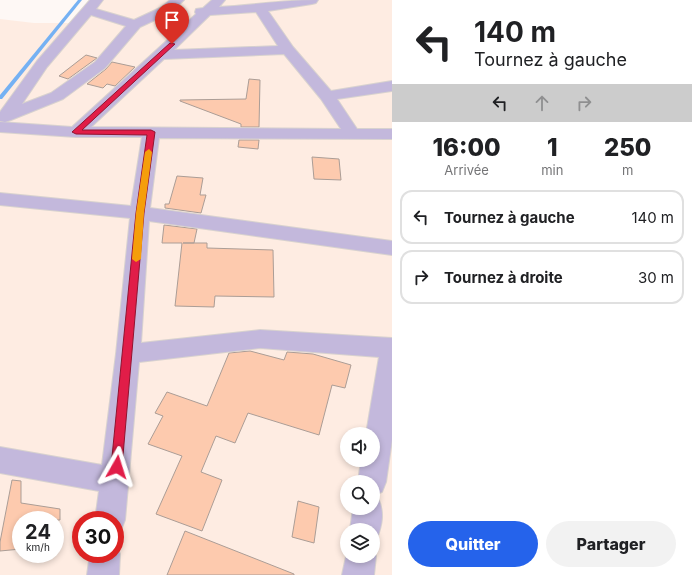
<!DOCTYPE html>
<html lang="fr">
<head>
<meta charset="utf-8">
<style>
	:root { --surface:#fff; --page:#f2f2f2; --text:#202124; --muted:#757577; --line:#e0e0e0; --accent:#2563eb }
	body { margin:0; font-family:Inter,sans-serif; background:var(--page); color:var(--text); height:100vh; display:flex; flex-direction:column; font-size:15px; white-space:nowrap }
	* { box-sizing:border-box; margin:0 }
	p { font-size:13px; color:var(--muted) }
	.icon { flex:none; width:22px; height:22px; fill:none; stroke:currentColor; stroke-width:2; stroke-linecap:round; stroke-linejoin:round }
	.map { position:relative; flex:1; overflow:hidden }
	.details { display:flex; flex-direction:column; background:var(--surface); width:300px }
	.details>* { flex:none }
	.banner { background:#fff; color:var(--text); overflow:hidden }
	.tools { position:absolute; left:340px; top:427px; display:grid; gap:8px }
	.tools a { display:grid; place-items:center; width:40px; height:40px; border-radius:50%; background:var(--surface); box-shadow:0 2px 6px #0003; font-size:20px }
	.speed { position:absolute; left:12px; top:511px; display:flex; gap:8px; font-size:20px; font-weight:700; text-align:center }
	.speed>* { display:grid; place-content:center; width:52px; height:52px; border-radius:50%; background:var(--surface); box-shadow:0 2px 6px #0003; line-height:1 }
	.speed small { font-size:10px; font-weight:400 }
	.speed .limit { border:6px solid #d22; background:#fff; color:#111 }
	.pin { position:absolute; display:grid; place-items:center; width:34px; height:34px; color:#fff; margin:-41px -17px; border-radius:50% 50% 50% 0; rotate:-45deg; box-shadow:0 0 4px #0007 }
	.pin .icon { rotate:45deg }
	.me { position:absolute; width:44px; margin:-22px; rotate:6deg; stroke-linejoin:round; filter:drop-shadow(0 0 3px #0008) }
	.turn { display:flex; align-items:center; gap:14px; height:84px; padding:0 16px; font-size:18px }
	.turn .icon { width:52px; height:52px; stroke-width:2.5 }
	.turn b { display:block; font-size:28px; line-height:34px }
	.lanes { display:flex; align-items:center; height:38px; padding:0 16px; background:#0003; justify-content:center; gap:20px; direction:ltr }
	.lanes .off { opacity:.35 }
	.eta { display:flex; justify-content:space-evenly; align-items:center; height:68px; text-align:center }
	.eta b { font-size:24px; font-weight:800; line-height:28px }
	.primary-button { display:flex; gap:8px; margin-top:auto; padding:8px 16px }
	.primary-button a { flex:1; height:46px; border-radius:24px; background:var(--accent); color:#fff; font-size:16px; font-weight:800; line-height:46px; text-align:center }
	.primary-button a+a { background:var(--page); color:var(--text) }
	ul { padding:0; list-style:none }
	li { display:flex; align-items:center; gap:12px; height:54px; margin:0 8px 6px; padding:0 8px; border:2px solid var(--line); border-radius:12px }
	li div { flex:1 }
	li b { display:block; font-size:15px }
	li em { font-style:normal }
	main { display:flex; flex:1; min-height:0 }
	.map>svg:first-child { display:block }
	.built { fill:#feece2; fill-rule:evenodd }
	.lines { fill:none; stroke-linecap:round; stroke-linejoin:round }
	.stream { fill:#75b1f3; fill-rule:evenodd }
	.building { fill:#fdcaae; stroke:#ab9d96 }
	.minor-casing { stroke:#d8d2cf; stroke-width:2 }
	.minor { fill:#c3b8dc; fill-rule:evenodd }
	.route { fill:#e11d48; stroke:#92132f }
	.slow { fill:#f59e0b }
</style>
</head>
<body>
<main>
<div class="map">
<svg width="392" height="575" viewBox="0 0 392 575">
	<rect width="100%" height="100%" fill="#fef8f5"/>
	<path class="built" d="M96 0H392V575H0V19L34 23H76ZM347 434H373V460H347ZM347 482H373V508H347ZM21 520H55V554H21ZM81 520H115V554H81ZM347 530H373V556H347Z"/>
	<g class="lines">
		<path class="stream" d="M78 0H82L2 99H0V95Z"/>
	</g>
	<g class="building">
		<path d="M86 55 97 58 68 79 59 76Z"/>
		<path d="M112 62 135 67 115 86 107 84 103 88 87 84 106 69Z"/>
		<path d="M249 79 260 80 259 127H241V124L180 101V100L246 99Z"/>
		<path d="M239 140H259L258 149 238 147Z"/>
		<path d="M312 157 339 159 341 180 314 179Z"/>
		<path d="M177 176 203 178 200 195H206L201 213 165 208V204H169Z"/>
		<path d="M164 225 197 229 194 243H183H207V248L273 250 274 297 215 296 214 307 175 306 182 243H162Z"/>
		<path d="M250 351 284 360 287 352 313 354 351 365 345 388 332 385 319 435 248 413 235 443 216 436 201 472 222 480 202 531 156 514 182 456 148 444 163 416 155 413 167 392 207 406 229 353Z"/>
		<path d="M12 480 21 481V503L60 509V520H21V549L0 551V542Z"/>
		<path d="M298 501 319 507 314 543 292 537Z"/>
		<path d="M185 531 294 574V575H167Z"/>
	</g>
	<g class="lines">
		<defs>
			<g id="minor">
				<path d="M90 0H103L96 9 134 20 162 7 170 0H184L170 13 140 27 105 68 63 99 11 120 5 122 0 121V112L37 61ZM91 15 126 26 95 62 51 93 22 104 47 67Z"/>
				<path d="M212 0H225L219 7C252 5 285 0 318 0L316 3 312 4 268 11 293 47 331 91 392 81V91L337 99 357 129H392V139L159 138 150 208 392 241V255L149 221 141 343 260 330 392 338V440L386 482 382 492 373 495V482H358L361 460H373V434H366L379 357 260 348 139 362 125 520 121 530 115 533V520H95L99 491 0 473V447L102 465 116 354 130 218 0 205V193L131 206 142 137H76L0 132V122L72 127 196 14 195 12 196 9 203 8ZM256 12 278 46 174 50 210 15ZM284 54 321 99 341 129 91 127 164 59Z"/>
				<path d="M373 496 378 498C385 513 382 526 376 541L373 542V530H350L353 508H373Z"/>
				<path d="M115 543 120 554 119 575H87L90 554H115Z"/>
				<path d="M373 548 376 556 374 575H342L347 552V556H373Z"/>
			</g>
		</defs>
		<use href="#minor" class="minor-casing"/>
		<use href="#minor" class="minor"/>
	</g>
	<path class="route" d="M170 43 175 44 82 130H151L155 132 144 213 122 467 121 471 117 472 113 471 111 467 136 213 147 135 76 134 72 132Z"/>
	<path class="slow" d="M149 149 152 152 144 213 141 259 136 262 132 259 136 213 145 152Z"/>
</svg>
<div class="tools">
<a><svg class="icon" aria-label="sound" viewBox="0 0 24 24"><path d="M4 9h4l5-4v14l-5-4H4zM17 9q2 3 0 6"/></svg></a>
<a><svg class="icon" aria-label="search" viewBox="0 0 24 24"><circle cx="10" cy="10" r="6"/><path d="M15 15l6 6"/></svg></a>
<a><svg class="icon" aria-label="layers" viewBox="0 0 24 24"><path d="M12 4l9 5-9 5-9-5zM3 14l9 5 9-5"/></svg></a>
</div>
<div class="speed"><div>24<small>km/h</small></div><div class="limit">30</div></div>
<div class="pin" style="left:172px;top:44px;background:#d93025"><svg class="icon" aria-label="arrive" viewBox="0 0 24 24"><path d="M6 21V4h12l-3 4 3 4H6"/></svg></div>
<svg class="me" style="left:117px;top:467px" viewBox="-20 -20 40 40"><path d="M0-17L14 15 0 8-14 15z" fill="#e11d48" stroke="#fff" stroke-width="4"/></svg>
</div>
<section class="details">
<div class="banner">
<div class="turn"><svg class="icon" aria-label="left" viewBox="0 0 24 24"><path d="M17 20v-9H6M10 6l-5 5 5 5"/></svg><div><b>140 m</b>Tournez à gauche</div></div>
<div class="lanes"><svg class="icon" aria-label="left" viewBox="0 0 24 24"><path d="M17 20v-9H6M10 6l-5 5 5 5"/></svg><svg class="icon off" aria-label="ahead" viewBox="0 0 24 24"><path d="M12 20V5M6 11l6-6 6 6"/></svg><svg class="icon off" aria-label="right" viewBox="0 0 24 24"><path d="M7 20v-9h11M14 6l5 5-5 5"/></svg></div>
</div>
<div class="eta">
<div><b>16:00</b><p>Arrivée</p></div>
<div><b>1</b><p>min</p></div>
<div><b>250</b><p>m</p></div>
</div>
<ul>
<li><svg class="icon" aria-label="left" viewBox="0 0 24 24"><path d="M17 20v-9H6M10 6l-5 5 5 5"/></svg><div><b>Tournez à gauche</b></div><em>140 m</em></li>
<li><svg class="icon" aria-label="right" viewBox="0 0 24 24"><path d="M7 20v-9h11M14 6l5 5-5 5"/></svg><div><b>Tournez à droite</b></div><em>30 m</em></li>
</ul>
<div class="primary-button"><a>Quitter</a><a>Partager</a></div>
</section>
</main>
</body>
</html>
